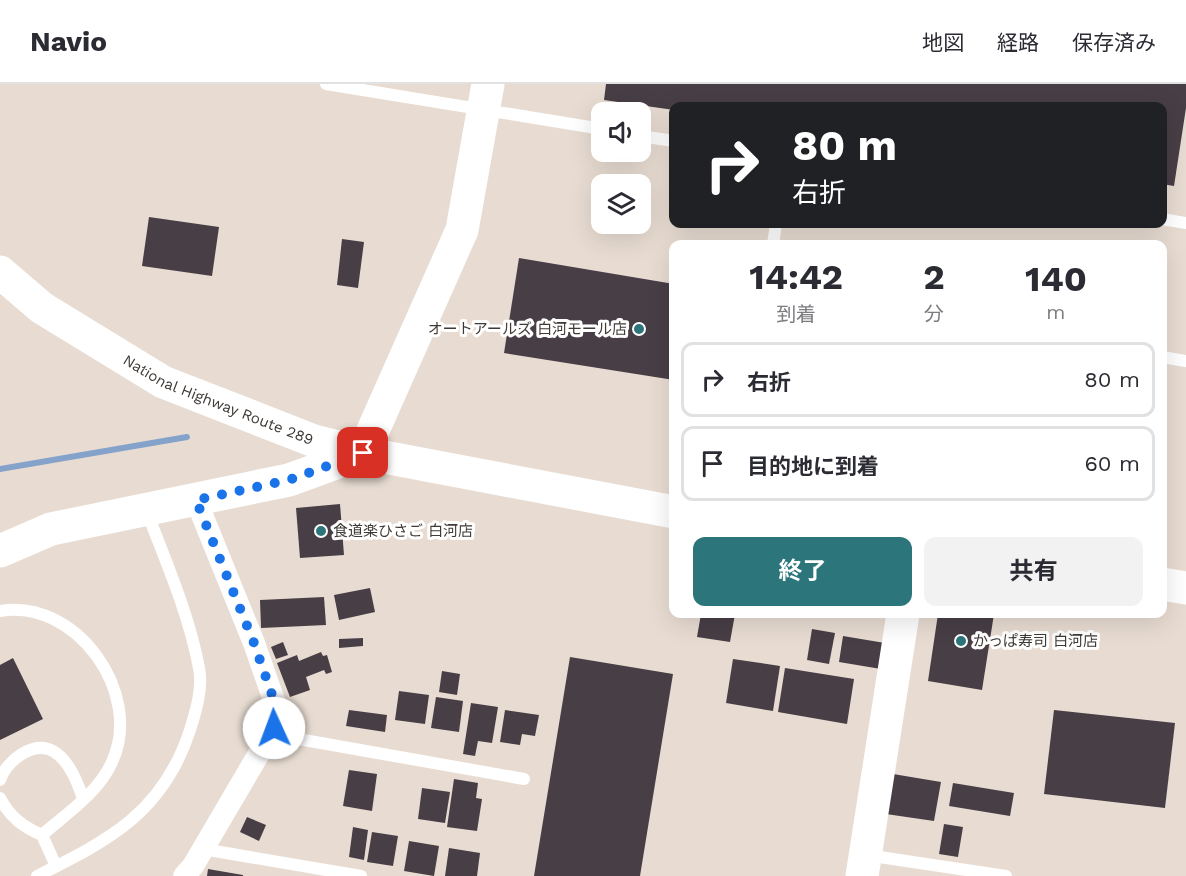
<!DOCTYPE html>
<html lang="ja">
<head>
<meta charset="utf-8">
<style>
	:root { --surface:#fff; --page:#f2f2f3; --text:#2b2b33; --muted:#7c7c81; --line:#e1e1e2; --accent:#2b757b }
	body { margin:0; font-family:"Work Sans","Noto Sans JP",sans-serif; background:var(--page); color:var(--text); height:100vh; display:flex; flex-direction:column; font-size:22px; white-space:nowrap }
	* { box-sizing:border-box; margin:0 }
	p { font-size:20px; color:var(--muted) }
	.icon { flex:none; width:33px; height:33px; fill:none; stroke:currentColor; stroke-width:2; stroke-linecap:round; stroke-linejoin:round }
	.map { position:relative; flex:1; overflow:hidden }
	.drawer { position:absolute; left:669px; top:156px; width:498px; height:378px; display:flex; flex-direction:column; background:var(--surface); border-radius:12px; box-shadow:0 6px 24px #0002 }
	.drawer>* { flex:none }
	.top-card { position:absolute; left:669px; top:18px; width:498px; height:126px; border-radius:12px; box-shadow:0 6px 24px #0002; background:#202124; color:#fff; overflow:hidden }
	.tools { position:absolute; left:591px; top:18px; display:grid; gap:12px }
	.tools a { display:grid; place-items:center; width:60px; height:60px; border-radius:12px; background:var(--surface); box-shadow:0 6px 24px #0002; font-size:30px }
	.pin { position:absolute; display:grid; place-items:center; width:51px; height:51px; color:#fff; margin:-26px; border-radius:12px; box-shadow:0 3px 9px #0006 }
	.me { position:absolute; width:66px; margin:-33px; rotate:358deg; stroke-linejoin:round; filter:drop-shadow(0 0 4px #0008) }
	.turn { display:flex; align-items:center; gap:21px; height:126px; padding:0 24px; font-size:27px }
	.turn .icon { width:78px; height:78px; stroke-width:2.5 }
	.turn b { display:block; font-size:42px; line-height:51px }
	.eta { display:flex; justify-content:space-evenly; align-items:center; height:102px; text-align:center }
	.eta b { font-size:36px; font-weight:700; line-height:42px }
	.cta { display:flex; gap:12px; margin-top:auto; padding:12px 24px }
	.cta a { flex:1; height:69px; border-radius:12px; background:var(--accent); color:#fff; font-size:24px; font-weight:700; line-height:69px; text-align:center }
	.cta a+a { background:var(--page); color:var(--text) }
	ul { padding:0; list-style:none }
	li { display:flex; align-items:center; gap:18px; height:75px; margin:0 12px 9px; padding:0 12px; border:3px solid var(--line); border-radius:12px }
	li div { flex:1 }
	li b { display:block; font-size:22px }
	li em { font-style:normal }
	header { display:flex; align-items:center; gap:36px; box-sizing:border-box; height:84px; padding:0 30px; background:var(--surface); border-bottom:2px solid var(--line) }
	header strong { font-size:28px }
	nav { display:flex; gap:33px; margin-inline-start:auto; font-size:21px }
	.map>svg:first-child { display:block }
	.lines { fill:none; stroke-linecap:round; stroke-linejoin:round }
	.stream { stroke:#85a3ca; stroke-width:6 }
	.building { fill:#483e46 }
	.lane { stroke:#fff; stroke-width:12 }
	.street { stroke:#fff; stroke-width:22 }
	.secondary { stroke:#fff; stroke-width:33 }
	.highway { stroke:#fff; stroke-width:33 }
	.route { stroke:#1a73e8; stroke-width:10; stroke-dasharray:0 18 }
	.poi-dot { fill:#2b757b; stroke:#fff; stroke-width:2 }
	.labels { text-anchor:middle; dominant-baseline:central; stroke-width:6; stroke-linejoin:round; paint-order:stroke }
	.poi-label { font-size:15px; fill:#3f3a36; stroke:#fff; text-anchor:start }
	.street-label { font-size:15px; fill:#3f3a36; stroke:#fff }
</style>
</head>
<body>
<header>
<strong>Navio</strong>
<nav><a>地図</a><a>経路</a><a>保存済み</a></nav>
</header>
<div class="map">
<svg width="1186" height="792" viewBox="0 0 1186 792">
	<rect width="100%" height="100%" fill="#e8dcd2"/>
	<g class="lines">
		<path class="stream" d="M0 385 187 353"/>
	</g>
	<g class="building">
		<path d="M606 0H1186V24L1174 102 1162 100V22H674V26L604 16Z"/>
		<path d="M149 133 219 143 212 192 142 182Z"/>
		<path d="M342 155 364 158 358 204 337 201Z"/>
		<path d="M519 174 674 200V296L504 269Z"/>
		<path d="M340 420 344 471 300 474 296 424Z"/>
		<path d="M370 504 375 528 339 536 334 511Z"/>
		<path d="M324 513 326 541 261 544 260 516Z"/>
		<path d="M701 530H735L730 558 697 553Z"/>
		<path d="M938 530H994L982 606 928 597Z"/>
		<path d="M812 545 835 549 829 580 807 576Z"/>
		<path d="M843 552 885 559 881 585 839 578Z"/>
		<path d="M363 554V562L339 564V555Z"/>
		<path d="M283 558 288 571 276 575 271 563Z"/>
		<path d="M321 568 323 572 327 571 332 588 326 590 324 586 306 593 310 606 290 613 277 579 297 571 299 577Z"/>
		<path d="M570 573 673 590 640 792H534Z"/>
		<path d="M13 574 43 635 0 656V581Z"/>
		<path d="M733 575 780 582 773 627 726 619Z"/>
		<path d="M785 584 854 595 847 640 778 628Z"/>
		<path d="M442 587 460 590 457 611 439 608Z"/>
		<path d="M399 607 429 611 425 640 395 636Z"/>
		<path d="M436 613 463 617 459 648 431 644Z"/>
		<path d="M471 619 498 623 492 659 478 657 475 672 463 670Z"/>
		<path d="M349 626 387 631 385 648 346 642Z"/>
		<path d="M505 626 539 631 535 652 522 650 520 661 500 658Z"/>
		<path d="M1054 626 1175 639 1165 724 1044 710Z"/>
		<path d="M349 686 377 690 372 727 343 722Z"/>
		<path d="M893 690 941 698 934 737 886 730Z"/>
		<path d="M454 695 478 699 476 714 482 715 477 747 447 743Z"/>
		<path d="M953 699 1014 709 1010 732 949 722Z"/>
		<path d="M422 704 450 708 445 739 418 735Z"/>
		<path d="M247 733 266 741 259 757 240 748Z"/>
		<path d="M944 740 963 743 958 773 939 770Z"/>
		<path d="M353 743 368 746 364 776 349 773Z"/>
		<path d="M372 748 398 752 393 782 367 778Z"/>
		<path d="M409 757 439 762 434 792 404 787Z"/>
		<path d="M449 764 480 769 477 792H445Z"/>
		<path d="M208 785 243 791V792H207Z"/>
	</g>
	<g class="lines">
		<g class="lane">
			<path d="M326 0 602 45"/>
			<path d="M640 52 674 57"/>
			<path d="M1162 135 1186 139"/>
			<path d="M773 160 776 140"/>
			<path d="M1162 273 1186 277"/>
			<path d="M0 527C76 514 144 609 112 678 99 708 66 730 42 751L56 782"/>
			<path d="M270 650 524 695"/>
			<path d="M0 696C6 678 32 656 53 667 69 676 78 699 83 715"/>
			<path d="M0 714C10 733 23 743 42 751"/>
			<path d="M203 765 361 792"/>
			<path d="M866 771 1006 792"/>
			<path d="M37 792C109 756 163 729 190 646 196 627 203 604 199 584 189 530 166 478 147 428"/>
		</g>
		<path class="street" d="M184 792 193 782 274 644 277 625 254 559 196 416"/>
		<g class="secondary">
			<path d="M0 467 51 445 289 396 363 369 462 146 488 0"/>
			<path d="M862 792 903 530"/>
		</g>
		<g class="highway">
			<path id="s1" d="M0 188 42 224 163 298 314 357 363 369 674 428"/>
			<path d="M1162 500 1186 504"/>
		</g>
	</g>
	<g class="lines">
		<path class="route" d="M274 644 277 625 254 559 196 416 289 396 363 369"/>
	</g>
	<g class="poi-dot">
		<circle cx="639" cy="245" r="6"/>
		<circle cx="321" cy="447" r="6"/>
		<circle cx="961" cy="557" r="6"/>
	</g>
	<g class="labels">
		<g class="poi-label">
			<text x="627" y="245" text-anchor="end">オートアールズ 白河モール店</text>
			<text x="333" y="447">食道楽ひさご 白河店</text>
			<text x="973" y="557">かっぱ寿司 白河店</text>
		</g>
		<g class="street-label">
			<text stroke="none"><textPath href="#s1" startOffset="255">National Highway Route 289</textPath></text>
		</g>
	</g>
</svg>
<div class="tools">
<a><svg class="icon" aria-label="sound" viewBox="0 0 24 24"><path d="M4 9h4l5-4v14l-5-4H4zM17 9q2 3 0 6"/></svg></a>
<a><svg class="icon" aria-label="layers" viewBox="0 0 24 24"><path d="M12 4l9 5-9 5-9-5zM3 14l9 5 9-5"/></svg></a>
</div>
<div class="pin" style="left:363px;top:369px;background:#d93025"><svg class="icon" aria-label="arrive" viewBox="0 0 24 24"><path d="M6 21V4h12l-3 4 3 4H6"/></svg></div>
<svg class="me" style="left:274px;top:644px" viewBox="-20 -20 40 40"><circle r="19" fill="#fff"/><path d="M0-13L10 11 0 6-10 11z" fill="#1a73e8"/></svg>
<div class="top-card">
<div class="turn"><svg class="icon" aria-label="right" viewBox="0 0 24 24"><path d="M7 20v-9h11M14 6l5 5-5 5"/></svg><div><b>80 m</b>右折</div></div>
</div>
<section class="drawer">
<div class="eta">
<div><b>14:42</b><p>到着</p></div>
<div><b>2</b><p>分</p></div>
<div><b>140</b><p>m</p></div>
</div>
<ul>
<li><svg class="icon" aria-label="right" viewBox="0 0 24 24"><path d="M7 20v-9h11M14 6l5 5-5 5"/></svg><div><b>右折</b></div><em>80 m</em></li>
<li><svg class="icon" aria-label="arrive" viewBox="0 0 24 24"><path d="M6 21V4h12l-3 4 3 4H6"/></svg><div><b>目的地に到着</b></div><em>60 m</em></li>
</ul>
<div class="cta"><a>終了</a><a>共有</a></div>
</section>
</div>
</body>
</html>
